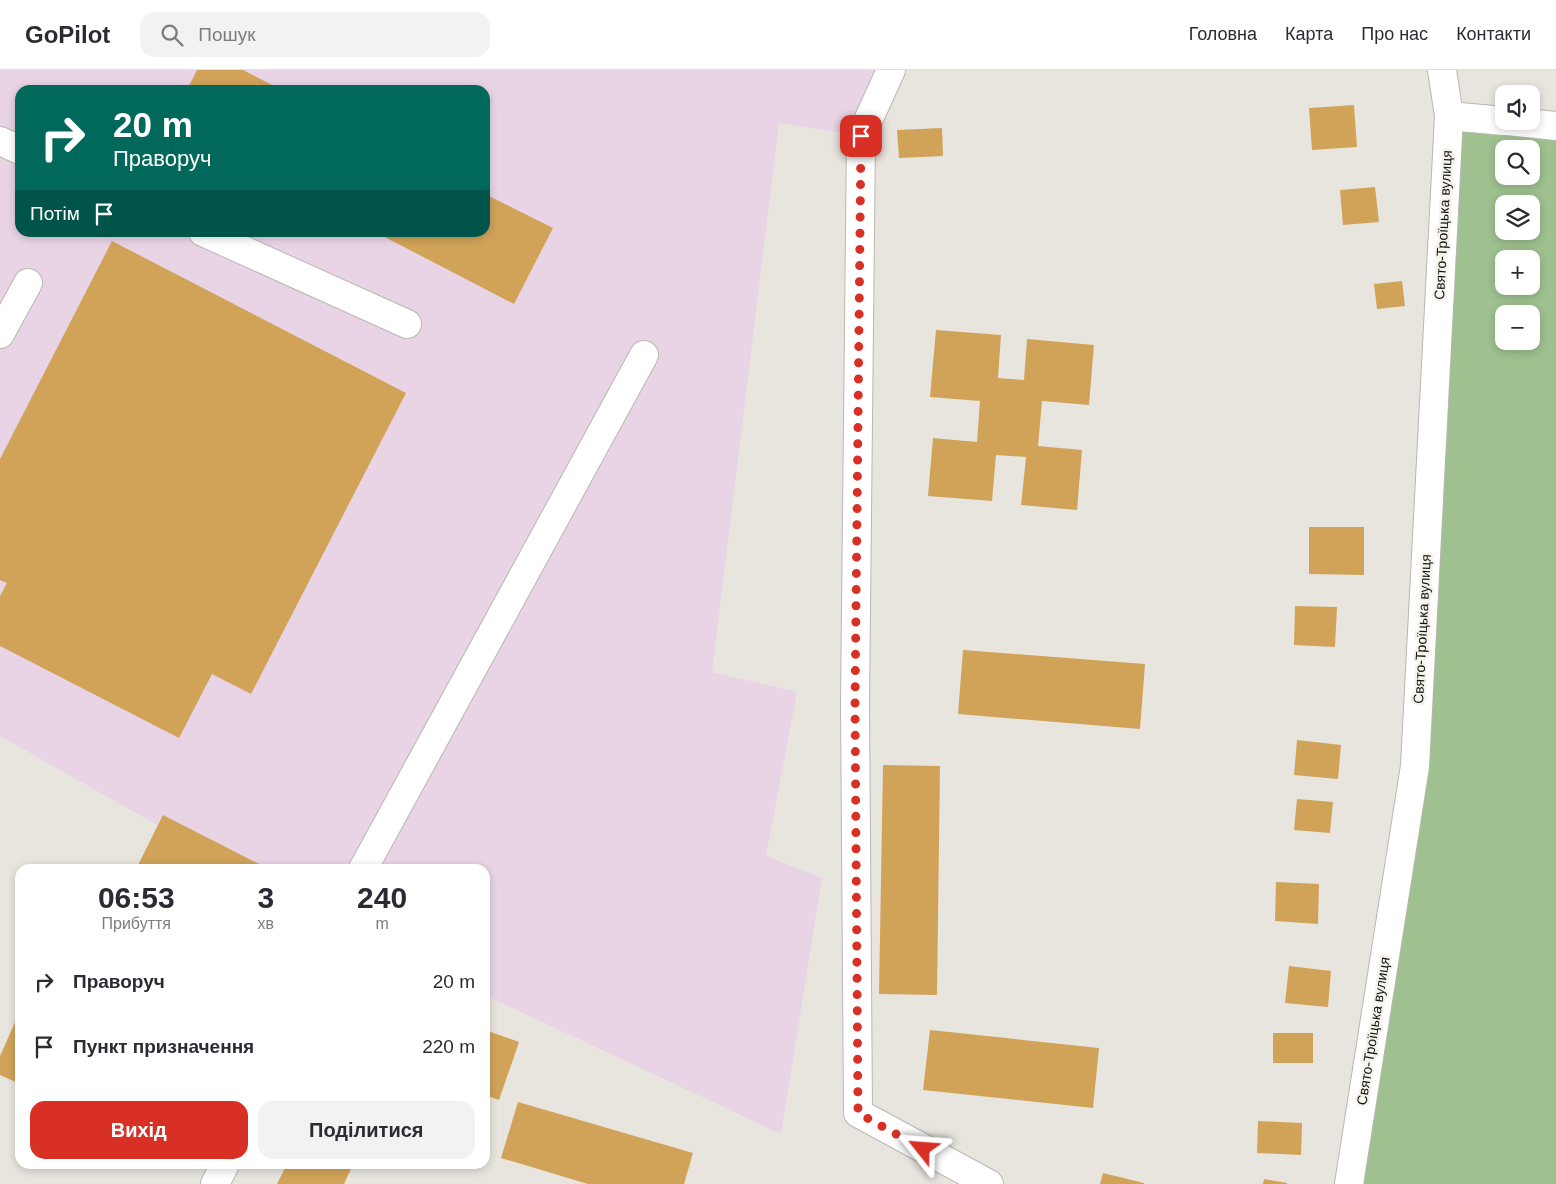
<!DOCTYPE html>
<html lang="uk">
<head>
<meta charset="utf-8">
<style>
	:root { --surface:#fff; --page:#f2f2f3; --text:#2b2b33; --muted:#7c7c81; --line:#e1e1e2; --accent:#d93025 }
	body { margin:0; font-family:Arial,sans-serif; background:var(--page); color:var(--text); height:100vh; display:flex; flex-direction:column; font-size:19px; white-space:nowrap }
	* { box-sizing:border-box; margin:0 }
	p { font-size:16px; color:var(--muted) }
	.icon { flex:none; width:28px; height:28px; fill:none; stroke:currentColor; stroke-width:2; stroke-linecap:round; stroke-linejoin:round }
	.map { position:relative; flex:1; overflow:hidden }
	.drawer { position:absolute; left:15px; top:794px; width:475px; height:305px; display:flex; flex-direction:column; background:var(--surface); border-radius:15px; box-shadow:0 2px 8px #0003 }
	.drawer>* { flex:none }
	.hud { position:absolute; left:15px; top:15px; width:475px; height:152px; border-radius:15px; box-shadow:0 2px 8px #0003; background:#00695c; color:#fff; overflow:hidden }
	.tools { position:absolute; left:1495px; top:15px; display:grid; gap:10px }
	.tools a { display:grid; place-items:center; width:45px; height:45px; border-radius:10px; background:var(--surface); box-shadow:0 2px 8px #0003; font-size:25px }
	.pin { position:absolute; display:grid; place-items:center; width:42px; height:42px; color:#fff; margin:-21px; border-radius:10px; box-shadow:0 2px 8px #0006 }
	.me { position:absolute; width:55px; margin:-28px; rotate:298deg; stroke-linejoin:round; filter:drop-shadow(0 0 4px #0008) }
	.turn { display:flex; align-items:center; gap:18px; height:105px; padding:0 15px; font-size:22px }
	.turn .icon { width:65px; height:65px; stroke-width:2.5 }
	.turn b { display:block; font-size:35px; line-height:42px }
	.then { display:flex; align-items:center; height:48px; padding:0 15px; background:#0003; gap:10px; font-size:19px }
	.eta { display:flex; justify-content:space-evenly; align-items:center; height:85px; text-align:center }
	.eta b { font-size:30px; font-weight:700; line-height:35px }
	.action { display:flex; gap:10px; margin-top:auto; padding:10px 15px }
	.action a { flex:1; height:58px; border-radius:15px; background:var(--accent); color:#fff; font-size:20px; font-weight:700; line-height:58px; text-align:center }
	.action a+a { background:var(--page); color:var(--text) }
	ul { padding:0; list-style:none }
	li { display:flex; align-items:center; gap:15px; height:65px; padding:0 15px }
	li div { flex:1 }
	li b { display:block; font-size:19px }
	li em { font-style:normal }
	header { display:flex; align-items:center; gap:30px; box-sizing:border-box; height:70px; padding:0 25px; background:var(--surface); border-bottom:1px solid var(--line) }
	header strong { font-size:24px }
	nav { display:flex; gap:28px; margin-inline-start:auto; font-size:18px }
	.search { width:350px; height:45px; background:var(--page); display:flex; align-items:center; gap:12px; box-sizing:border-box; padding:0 18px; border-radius:15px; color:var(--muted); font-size:19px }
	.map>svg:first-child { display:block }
	.industrial { fill:#e8d4e4; fill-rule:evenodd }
	.green { fill:#9ec18f; fill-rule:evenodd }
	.building { fill:#d0a359 }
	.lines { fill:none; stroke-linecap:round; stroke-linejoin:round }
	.minor-casing { stroke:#bab7b1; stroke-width:30 }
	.minor { stroke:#fff; stroke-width:28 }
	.route { stroke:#d93025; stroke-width:9; stroke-dasharray:0 16.2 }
	.labels { text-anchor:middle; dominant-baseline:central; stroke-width:5; stroke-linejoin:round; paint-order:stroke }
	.street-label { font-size:14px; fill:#141311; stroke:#f6f2ec }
</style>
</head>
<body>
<header>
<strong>GoPilot</strong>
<div class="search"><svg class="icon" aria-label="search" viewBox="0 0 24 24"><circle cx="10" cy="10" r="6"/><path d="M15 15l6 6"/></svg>Пошук</div>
<nav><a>Головна</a><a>Карта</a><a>Про нас</a><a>Контакти</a></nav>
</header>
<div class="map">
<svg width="1556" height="1114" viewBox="0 0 1556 1114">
	<rect width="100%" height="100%" fill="#e8e5df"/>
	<path class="industrial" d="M0 0H891L861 66 779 53 712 602 797 622 766 786 822 808 781 1064 485 925V799H235L0 666ZM20 20H485V162H20Z"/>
	<path class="green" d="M1449 46 1556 56V1114H1349L1415 696ZM1504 79H1531V106H1504ZM1504 134H1531V161H1504ZM1504 189H1531V216H1504ZM1504 244H1531V271H1504Z"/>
	<g class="building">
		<path d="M197 0H243L282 20H187Z"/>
		<path d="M1354 35 1357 77 1312 80 1309 38Z"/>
		<path d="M942 58 943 86 899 88 897 60Z"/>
		<path d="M1375 117 1379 152 1343 155 1340 120Z"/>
		<path d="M485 124 553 158 514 234 375 162H485Z"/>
		<path d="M112 171 406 323 251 624 212 604 179 668 0 576V526L7 513 0 510V389Z"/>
		<path d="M1402 211 1405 236 1377 239 1374 214Z"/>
		<path d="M936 260 1001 265 998 308 1024 310 1027 269 1094 275 1089 335 1042 331 1038 376 1082 380 1077 440 1021 435 1026 387 996 385 992 431 928 426 933 368 977 372 980 331 930 327Z"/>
		<path d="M1309 457H1364V505L1309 504Z"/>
		<path d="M1295 536 1337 537 1335 577 1294 575Z"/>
		<path d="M963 580 1145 594 1140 659 958 644Z"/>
		<path d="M1297 670 1341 675 1338 709 1294 705Z"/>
		<path d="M883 695 940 696 937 925 879 924Z"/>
		<path d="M1297 729 1333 732 1330 763 1294 760Z"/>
		<path d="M163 745 269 799H136Z"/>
		<path d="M1276 812 1319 814 1318 854 1275 851Z"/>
		<path d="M1289 896 1331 901 1328 937 1285 933Z"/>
		<path d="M20 941V1014L0 1005V986Z"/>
		<path d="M485 960 519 972 499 1030 485 1025Z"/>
		<path d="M930 960 1099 978 1093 1038 923 1020Z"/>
		<rect x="1273" y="963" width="40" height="30"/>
		<path d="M518 1032 693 1083 684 1114H588L501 1088Z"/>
		<path d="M1258 1051 1302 1053 1301 1085 1257 1083Z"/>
		<path d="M287 1094H353L344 1114H277Z"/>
		<path d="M1103 1103 1144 1113V1114H1100Z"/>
		<path d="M1264 1109 1287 1113V1114H1263Z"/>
	</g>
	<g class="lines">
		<defs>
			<g id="minor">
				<path d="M891 0 861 66 855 634 858 1043 989 1114"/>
				<path d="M1449 46 1504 51"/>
				<path d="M1508 51 1556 56"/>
				<path d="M0 71 20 80"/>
				<path d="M203 162 407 254"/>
				<path d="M0 264 28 213"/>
				<path d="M363 799 644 285"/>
				<path d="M215 1114 225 1094"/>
				<path d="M1349 1114 1415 696 1449 46 1442 0"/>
			</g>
		</defs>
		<use href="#minor" class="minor-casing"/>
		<use href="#minor" class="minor"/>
	</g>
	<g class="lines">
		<path class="route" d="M861 66 855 634 858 1043 923 1079"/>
	</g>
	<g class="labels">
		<g class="street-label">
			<text transform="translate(1443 155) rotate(-87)">Свято-Троїцька вулиця</text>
			<text transform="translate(1422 559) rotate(-87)">Свято-Троїцька вулиця</text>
			<text transform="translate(1373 961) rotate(-81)">Свято-Троїцька вулиця</text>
		</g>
	</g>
</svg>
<div class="tools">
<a><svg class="icon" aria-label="sound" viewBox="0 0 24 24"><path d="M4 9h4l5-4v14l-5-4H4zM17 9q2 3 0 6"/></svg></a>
<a><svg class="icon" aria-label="search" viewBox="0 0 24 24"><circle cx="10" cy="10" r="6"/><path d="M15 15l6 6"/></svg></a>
<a><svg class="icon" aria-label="layers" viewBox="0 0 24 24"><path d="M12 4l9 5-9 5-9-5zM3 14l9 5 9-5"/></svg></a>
<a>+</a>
<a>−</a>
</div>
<div class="pin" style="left:861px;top:66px;background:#d93025"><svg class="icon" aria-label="arrive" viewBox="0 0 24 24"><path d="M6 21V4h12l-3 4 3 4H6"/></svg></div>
<svg class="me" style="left:923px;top:1079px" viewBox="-20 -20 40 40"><path d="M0-17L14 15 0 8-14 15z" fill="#d93025" stroke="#fff" stroke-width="4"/></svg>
<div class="hud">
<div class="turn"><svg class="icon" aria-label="right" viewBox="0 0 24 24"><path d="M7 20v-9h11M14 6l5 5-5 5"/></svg><div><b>20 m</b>Праворуч</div></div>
<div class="then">Потім<svg class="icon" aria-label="arrive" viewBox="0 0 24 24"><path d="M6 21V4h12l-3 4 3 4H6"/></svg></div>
</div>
<section class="drawer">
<div class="eta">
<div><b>06:53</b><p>Прибуття</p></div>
<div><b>3</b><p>хв</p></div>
<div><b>240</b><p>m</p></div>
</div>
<ul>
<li><svg class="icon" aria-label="right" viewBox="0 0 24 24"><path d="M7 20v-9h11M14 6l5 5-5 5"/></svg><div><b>Праворуч</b></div><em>20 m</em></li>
<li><svg class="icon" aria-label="arrive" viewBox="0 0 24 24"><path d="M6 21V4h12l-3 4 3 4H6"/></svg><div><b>Пункт призначення</b></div><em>220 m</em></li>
</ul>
<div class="action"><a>Вихід</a><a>Поділитися</a></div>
</section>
</div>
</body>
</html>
